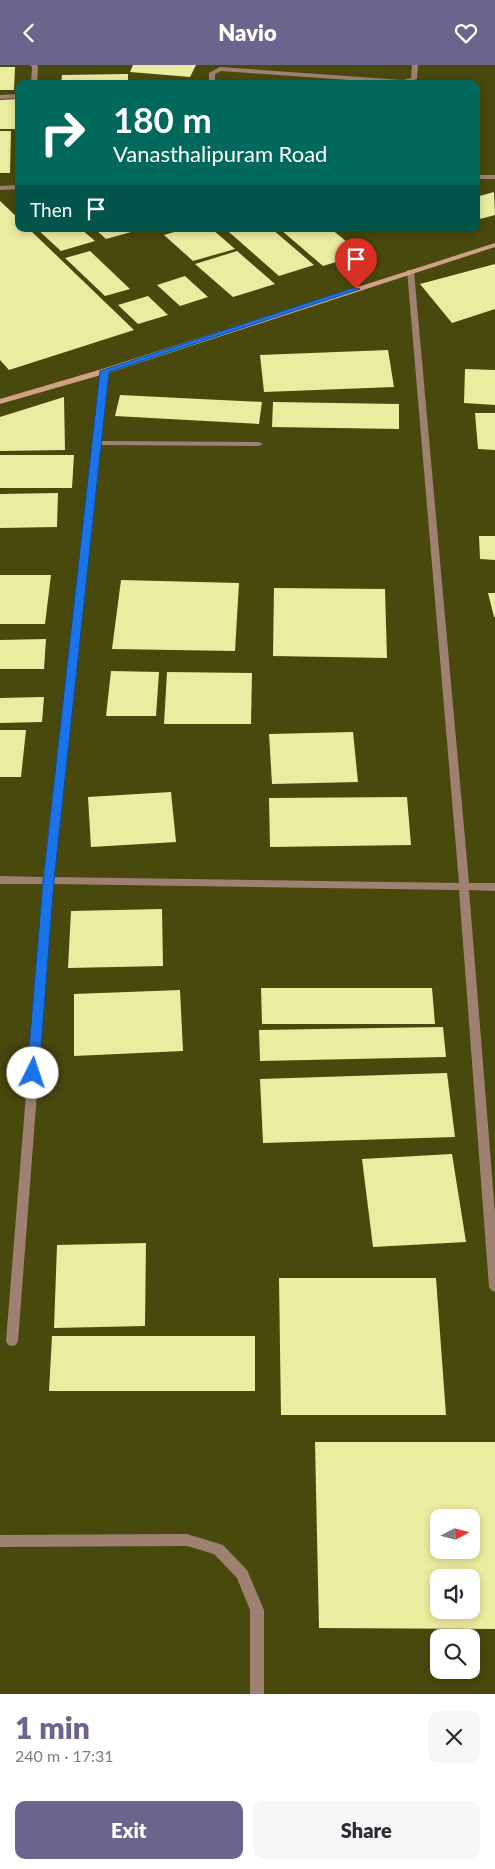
<!DOCTYPE html>
<html lang="en">
<head>
<meta charset="utf-8">
<style>
	:root { --surface:#fff; --page:#f7f7f7; --text:#2b2b33; --muted:#7c7c81; --accent:#69658c }
	body { margin:0; font-family:Lato,sans-serif; background:var(--page); color:var(--text); height:100vh; display:flex; flex-direction:column; font-size:19px; white-space:nowrap }
	* { box-sizing:border-box; margin:0 }
	p { font-size:16px; color:var(--muted) }
	.icon { flex:none; width:28px; height:28px; fill:none; stroke:currentColor; stroke-width:2; stroke-linecap:round; stroke-linejoin:round }
	.map { position:relative; height:1629px; overflow:hidden }
	.details { display:flex; flex-direction:column; background:var(--surface); flex:1 }
	.details>* { flex:none }
	.guide { position:absolute; left:15px; top:15px; width:465px; height:152px; border-radius:10px; box-shadow:0 2px 8px #0003; background:#00695c; color:#fff; overflow:hidden }
	.needle { width:32px; rotate:83deg }
	.controls { position:absolute; left:430px; top:1444px; display:grid; gap:10px }
	.controls a { display:grid; place-items:center; width:50px; height:50px; border-radius:10px; background:var(--surface); box-shadow:0 2px 8px #0003; font-size:25px }
	.pin { position:absolute; display:grid; place-items:center; width:42px; height:42px; color:#fff; margin:-51px -21px; border-radius:50% 50% 50% 0; rotate:-45deg; box-shadow:0 0 5px #0007 }
	.pin .icon { rotate:45deg }
	.me { position:absolute; width:55px; margin:-28px; rotate:4deg; stroke-linejoin:round; filter:drop-shadow(0 0 4px #0008) }
	.turn { display:flex; align-items:center; gap:18px; height:105px; padding:0 15px; font-size:22px }
	.turn .icon { width:65px; height:65px; stroke-width:2.5 }
	.turn b { display:block; font-size:35px; line-height:42px }
	.then { display:flex; align-items:center; height:48px; padding:0 15px; background:#0003; gap:10px; font-size:19px }
	.round { display:grid; place-items:center; flex:none; width:52px; height:52px; border-radius:10px; background:var(--page) }
	.overview { display:flex; align-items:center; justify-content:space-between; height:85px; padding:0 15px }
	h1 { font-size:30px; font-weight:800; line-height:38px; color:var(--accent) }
	.primary-button { display:flex; gap:10px; margin-top:auto; padding:10px 15px }
	.primary-button a { flex:1; height:58px; border-radius:10px; background:var(--accent); color:#fff; font-size:20px; font-weight:800; line-height:58px; text-align:center }
	.primary-button a+a { background:var(--page); color:var(--text) }
	header { display:flex; justify-content:space-between; align-items:center; height:65px; padding:0 15px; background:var(--accent); color:#fff; font-size:22px; font-weight:800 }
	.map>svg:first-child { display:block }
	.building { fill:#ececa0; fill-rule:evenodd }
	.lines { fill:none; stroke-linecap:round; stroke-linejoin:round }
	.street { fill:#9f8172; fill-rule:evenodd }
	.secondary { fill:#d0a189; fill-rule:evenodd }
	.route { fill:#1a73e8; stroke:#114b97 }
</style>
</head>
<body>
<header><svg class="icon" aria-label="back" viewBox="0 0 24 24"><path d="M15 5l-7 7 7 7"/></svg>Navio<svg class="icon" aria-label="heart" viewBox="0 0 24 24"><path d="M12 20l-8-8c-3-5 5-10 8-4 3-6 11-1 8 4z"/></svg></header>
<div class="map">
<svg width="495" height="1629" viewBox="0 0 495 1629">
	<rect width="100%" height="100%" fill="#49480d"/>
	<g class="building">
		<path d="M133 0H196L190 12 130 7Z"/>
		<path d="M0 2H15L14 25H0Z"/>
		<path d="M128 9V19H61L62 10Z"/>
		<path d="M17 34 16 64H0V35Z"/>
		<path d="M0 66H11L10 108H0Z"/>
		<path d="M494 127 495 150 476 155V132Z"/>
		<path d="M0 136 19 154V164H29L134 265 9 305 0 295Z"/>
		<path d="M37 164H81L95 176 61 186Z"/>
		<path d="M95 164H128L131 167 106 174Z"/>
		<path d="M184 164H212L235 184 193 196 164 170Z"/>
		<path d="M241 164H272L314 200 279 211 229 167Z"/>
		<path d="M285 164H331L362 189 323 201 281 165Z"/>
		<path d="M90 186 130 224 105 231 65 193Z"/>
		<path d="M237 186 275 219 233 232 195 199Z"/>
		<path d="M495 199V244L452 258 420 219Z"/>
		<path d="M185 211 208 232 180 241 157 220Z"/>
		<path d="M148 231 168 250 138 259 118 240Z"/>
		<path d="M388 285 394 322 264 327 260 290Z"/>
		<path d="M465 304 495 305V340L464 338Z"/>
		<path d="M120 330 262 337 259 359 115 351Z"/>
		<path d="M64 332 65 385 0 386V352Z"/>
		<path d="M273 337 399 339V364L272 362Z"/>
		<path d="M475 348H495V385L478 384Z"/>
		<path d="M0 390H74L72 423H0Z"/>
		<path d="M58 428 57 462 0 463V429Z"/>
		<path d="M479 471H495V495L480 494Z"/>
		<path d="M0 510H51L45 559H0Z"/>
		<path d="M121 515 239 518 235 586 112 584Z"/>
		<path d="M274 523 385 524 387 593 273 591Z"/>
		<path d="M488 528H495V552H494Z"/>
		<path d="M46 574 44 604H0V575Z"/>
		<path d="M111 606 159 607 156 651H106Z"/>
		<path d="M167 607 252 608 251 659H164Z"/>
		<path d="M44 632 42 657 0 658V633Z"/>
		<path d="M0 665H26L21 712H0Z"/>
		<path d="M353 667 358 717 272 719 269 669Z"/>
		<path d="M171 727 176 777 91 782 88 732Z"/>
		<path d="M407 732 411 780 270 782 269 733Z"/>
		<path d="M162 844 163 901 68 903 71 846Z"/>
		<path d="M261 923H432L435 959H262Z"/>
		<path d="M180 925 183 986 74 991V929Z"/>
		<path d="M443 962 446 992 260 996 259 965Z"/>
		<path d="M447 1008 455 1072 263 1078 260 1014Z"/>
		<path d="M452 1089 466 1177 373 1182 362 1094Z"/>
		<path d="M146 1178 145 1261 54 1263 57 1180Z"/>
		<path d="M279 1213H436L446 1350H281Z"/>
		<path d="M52 1271H255V1326H49Z"/>
		<path d="M315 1377H495V1564L319 1563ZM439 1452H471V1485H439ZM439 1512H471V1545H439Z"/>
	</g>
	<g class="lines">
		<g class="street">
			<path d="M30 0H37L38 2 37 19H31L32 2Z"/>
			<path d="M412 0H418L417 14 404 19 221 6 215 9V19H209V8L220 2 403 15 411 13Z"/>
			<path d="M19 29V33L0 34V30Z"/>
			<rect x="476" y="110" width="19" height="4"/>
			<path d="M19 120V124L0 125V121Z"/>
			<path d="M407 205H413L414 207 469 818H495V826L469 825 495 1148V1227L491 1225 489 1222 459 825 53 819 18 1276 16 1280 12 1281 8 1280 6 1276 43 819H0V811L43 812 102 304H105L109 306 101 376 259 377 263 379 259 381 101 380 53 812 459 818Z"/>
			<path d="M187 1469 223 1480 247 1505 264 1545V1629H250V1545L237 1513 214 1489 187 1481 0 1482V1470Z"/>
		</g>
		<path class="secondary" d="M495 178V182L108 308 0 339V334L102 304Z"/>
	</g>
	<path class="route" d="M353 223 360 224 109 307 54 816 39 1008 38 1011H29L27 1008 43 816 100 306Z"/>
</svg>
<div class="controls">
<a><svg class="needle" viewBox="-14 -14 28 28"><path d="M0-13l5 13h-10z" fill="#e53935"/><path d="M0 13l5-13h-10z" fill="#7c7c81"/></svg></a>
<a><svg class="icon" aria-label="sound" viewBox="0 0 24 24"><path d="M4 9h4l5-4v14l-5-4H4zM17 9q2 3 0 6"/></svg></a>
<a><svg class="icon" aria-label="search" viewBox="0 0 24 24"><circle cx="10" cy="10" r="6"/><path d="M15 15l6 6"/></svg></a>
</div>
<div class="pin" style="left:356px;top:224px;background:#d93025"><svg class="icon" aria-label="arrive" viewBox="0 0 24 24"><path d="M6 21V4h12l-3 4 3 4H6"/></svg></div>
<svg class="me" style="left:33px;top:1008px" viewBox="-20 -20 40 40"><circle r="19" fill="#fff"/><path d="M0-13L10 11 0 6-10 11z" fill="#1a73e8"/></svg>
<div class="guide">
<div class="turn"><svg class="icon" aria-label="right" viewBox="0 0 24 24"><path d="M7 20v-9h11M14 6l5 5-5 5"/></svg><div><b>180 m</b>Vanasthalipuram Road</div></div>
<div class="then">Then<svg class="icon" aria-label="arrive" viewBox="0 0 24 24"><path d="M6 21V4h12l-3 4 3 4H6"/></svg></div>
</div>
</div>
<section class="details">
<div class="overview"><div><h1>1 min</h1><p>240 m · 17:31</p></div><a class="round"><svg class="icon" aria-label="close" viewBox="0 0 24 24"><path d="M6 6l12 12M18 6L6 18"/></svg></a></div>
<div class="primary-button"><a>Exit</a><a>Share</a></div>
</section>
</body>
</html>
